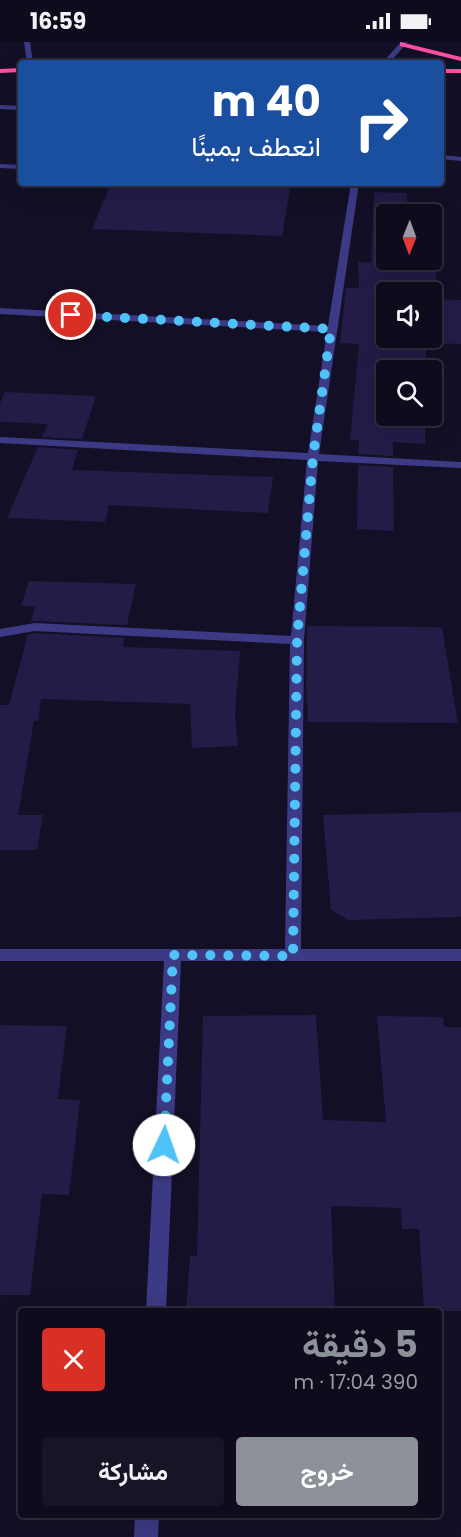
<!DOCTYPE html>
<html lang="ar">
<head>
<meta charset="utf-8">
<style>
	:root { --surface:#0e0b1c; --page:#171425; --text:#f1f3f6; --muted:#9b9ba3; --line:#2e2b3b; --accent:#8c9099 }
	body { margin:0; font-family:Poppins,Vazirmatn,sans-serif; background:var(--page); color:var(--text); direction:rtl; height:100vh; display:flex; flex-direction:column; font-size:22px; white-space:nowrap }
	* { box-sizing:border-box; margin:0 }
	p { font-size:20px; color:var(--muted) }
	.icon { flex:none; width:33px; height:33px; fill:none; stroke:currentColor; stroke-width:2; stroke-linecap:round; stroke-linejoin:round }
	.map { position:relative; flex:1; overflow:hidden; direction:ltr }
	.drawer { position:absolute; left:18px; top:1266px; width:424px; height:210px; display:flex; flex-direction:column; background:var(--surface); border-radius:6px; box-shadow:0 6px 24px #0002,0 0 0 2px var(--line); direction:rtl }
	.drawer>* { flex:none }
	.guide { position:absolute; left:18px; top:18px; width:426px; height:126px; border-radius:6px; box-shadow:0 6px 24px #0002,0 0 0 2px var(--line); direction:rtl; background:#1a4fa0; color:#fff; overflow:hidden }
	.needle { width:39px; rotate:181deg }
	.fabs { position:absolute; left:376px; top:162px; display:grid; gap:12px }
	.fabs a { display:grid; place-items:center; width:66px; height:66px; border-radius:6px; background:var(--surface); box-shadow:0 6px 24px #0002,0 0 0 2px var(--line); font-size:30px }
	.pin { position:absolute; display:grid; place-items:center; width:51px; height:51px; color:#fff; margin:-26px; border:3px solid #fff; border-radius:50%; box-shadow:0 2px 6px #0007 }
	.me { position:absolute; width:66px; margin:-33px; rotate:3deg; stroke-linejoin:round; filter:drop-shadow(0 0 4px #0008) }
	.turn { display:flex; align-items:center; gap:21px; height:126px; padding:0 24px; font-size:27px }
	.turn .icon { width:78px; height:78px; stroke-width:2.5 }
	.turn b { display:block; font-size:42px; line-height:51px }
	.round { display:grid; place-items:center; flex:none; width:63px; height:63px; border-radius:6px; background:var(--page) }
	.head { display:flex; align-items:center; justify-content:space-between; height:102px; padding:0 24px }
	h1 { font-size:36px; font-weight:700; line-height:45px; color:var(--accent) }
	.cta { display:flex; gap:12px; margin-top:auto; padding:12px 24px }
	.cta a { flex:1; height:69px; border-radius:6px; background:var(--accent); color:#fff; font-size:24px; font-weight:700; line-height:69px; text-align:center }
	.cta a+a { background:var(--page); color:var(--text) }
	.status { display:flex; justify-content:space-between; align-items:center; height:42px; padding:0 30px; background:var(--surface); direction:ltr }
	.status svg { height:16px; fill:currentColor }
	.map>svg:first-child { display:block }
	.building { fill:#241b47; fill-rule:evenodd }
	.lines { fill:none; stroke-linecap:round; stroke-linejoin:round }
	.minor { fill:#3d3a85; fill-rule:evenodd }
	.highway { fill:#ff4fa3; fill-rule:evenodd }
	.route { stroke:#4fc3f7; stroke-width:10; stroke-dasharray:0 18 }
</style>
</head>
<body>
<div class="status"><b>16:59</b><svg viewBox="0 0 49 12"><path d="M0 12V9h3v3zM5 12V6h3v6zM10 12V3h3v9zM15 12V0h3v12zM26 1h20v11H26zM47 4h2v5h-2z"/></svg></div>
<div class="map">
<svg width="461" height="1495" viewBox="0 0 461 1495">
	<rect width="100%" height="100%" fill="#130f26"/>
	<g class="building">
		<path d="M111 141H131L290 146 282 194 92 187Z"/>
		<path d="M374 150 407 151V172H387V218H432V204H436V257L461 258V302L426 301V328H387V374H425V402L393 400V414L358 412 359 398H350L359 302 340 301 346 246H359L358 220 371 221ZM387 250H432V296H387Z"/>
		<path d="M5 350 96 354 82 397 42 395 48 382 0 380V361Z"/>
		<path d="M38 405 78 408 72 428 273 435 268 471 109 463 105 480 7 476Z"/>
		<path d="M358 423 393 425 394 489 357 487Z"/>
		<path d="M29 539 136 542 127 583 31 579 35 565 21 564Z"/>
		<path d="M307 584 442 585 458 681 308 680 306 646Z"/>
		<path d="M35 591 124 596 123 605 240 609 235 672 238 704 192 706 190 662 41 657 38 679H34L18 773H43L37 808H0V663H9L28 592Z"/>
		<path d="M461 770V875L348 878 331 868 323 773Z"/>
		<path d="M316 973 323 1078 386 1080 377 974 443 975 444 985H461V1269H424L419 1187H402L401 1166 331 1164 335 1269H186L190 1214H197L203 974Z"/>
		<path d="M0 983 67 984 58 1057 80 1058 69 1153 42 1152 30 1253H0Z"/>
	</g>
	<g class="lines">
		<g class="minor">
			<path d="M24 0H30L33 21H27Z"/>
			<path d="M401 0H408L389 21H382Z"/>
			<path d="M0 63 21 64V68L0 67Z"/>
			<path d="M441 113 461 115V119L441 117Z"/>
			<path d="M0 122 21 123V127L0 126Z"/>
			<path d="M351 141H359L319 412 461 420V426L318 419 304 598 301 907H461V919H181L166 1269H146L164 919H0V907H285L290 602 35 589 0 595V587L35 581 291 594 307 418 0 401V395L308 411 327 290 0 272V266L328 284Z"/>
			<path d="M135 1473H159L158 1495H134Z"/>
		</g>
		<g class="highway">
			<path d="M400 0 461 15V19L400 4Z"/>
			<path d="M21 26V30L0 31V27Z"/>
			<rect x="441" y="27" width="20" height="4"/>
		</g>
	</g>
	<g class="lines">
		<path class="route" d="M71 273 331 287 313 415 297 598 293 914 173 913 164 1103"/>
	</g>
</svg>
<div class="fabs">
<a><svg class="needle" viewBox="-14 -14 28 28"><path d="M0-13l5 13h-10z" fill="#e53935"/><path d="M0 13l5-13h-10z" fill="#9b9ba3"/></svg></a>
<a><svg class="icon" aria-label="sound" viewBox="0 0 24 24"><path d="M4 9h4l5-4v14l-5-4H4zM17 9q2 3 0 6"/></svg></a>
<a><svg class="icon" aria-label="search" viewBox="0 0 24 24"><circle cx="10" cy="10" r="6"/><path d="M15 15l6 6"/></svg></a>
</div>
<div class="pin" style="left:71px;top:273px;background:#d93025"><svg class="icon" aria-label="arrive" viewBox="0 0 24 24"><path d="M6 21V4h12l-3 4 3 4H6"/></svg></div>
<svg class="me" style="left:164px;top:1103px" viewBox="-20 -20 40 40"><circle r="19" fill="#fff"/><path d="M0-13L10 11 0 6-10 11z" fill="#4fc3f7"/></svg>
<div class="guide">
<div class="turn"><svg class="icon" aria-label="right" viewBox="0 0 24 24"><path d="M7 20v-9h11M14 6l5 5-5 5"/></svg><div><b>40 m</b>انعطف يمينًا</div></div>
</div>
<section class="drawer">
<div class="head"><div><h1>5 دقيقة</h1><p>390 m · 17:04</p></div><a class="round" style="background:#d93025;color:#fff"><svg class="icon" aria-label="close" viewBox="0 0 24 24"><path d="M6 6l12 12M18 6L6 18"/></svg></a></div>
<div class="cta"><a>خروج</a><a>مشاركة</a></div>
</section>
</div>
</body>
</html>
